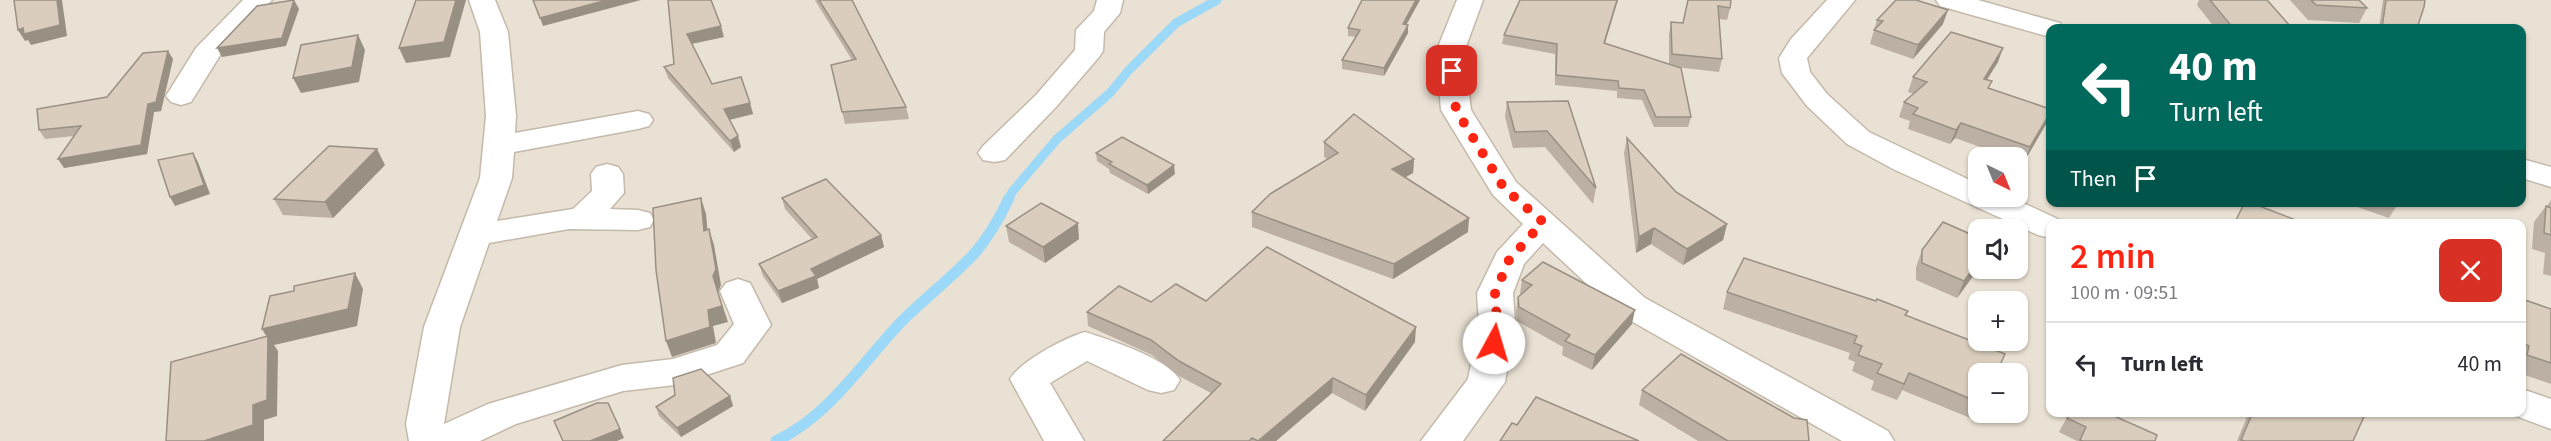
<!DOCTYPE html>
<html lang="en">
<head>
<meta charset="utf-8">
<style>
	:root { --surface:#fff; --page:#f2f2f3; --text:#2b2b33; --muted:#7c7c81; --line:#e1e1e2; --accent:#ff2512 }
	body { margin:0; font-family:"Source Sans 3",sans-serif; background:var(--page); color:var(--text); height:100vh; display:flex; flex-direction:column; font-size:22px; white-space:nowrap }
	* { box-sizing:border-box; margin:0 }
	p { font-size:20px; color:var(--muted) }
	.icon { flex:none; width:33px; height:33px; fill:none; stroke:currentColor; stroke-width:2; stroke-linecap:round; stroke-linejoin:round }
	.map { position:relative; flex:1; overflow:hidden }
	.side { position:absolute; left:2046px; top:219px; width:480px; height:198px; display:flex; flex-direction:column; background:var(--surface); border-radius:12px; box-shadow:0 2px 4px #0004 }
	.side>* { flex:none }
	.guide { position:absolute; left:2046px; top:24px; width:480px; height:183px; border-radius:12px; box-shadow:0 2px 4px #0004; background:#00695c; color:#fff; overflow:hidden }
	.needle { width:39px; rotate:137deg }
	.controls { position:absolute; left:1968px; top:147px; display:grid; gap:12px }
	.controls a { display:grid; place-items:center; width:60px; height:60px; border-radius:12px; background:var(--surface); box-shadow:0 2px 4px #0004; font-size:30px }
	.pin { position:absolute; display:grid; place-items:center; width:51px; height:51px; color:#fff; margin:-26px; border-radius:12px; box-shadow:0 3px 9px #0006 }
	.me { position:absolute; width:66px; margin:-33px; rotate:6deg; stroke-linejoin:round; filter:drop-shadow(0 0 4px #0008) }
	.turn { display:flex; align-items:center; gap:21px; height:126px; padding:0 24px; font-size:27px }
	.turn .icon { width:78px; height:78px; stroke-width:2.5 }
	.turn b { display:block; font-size:42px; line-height:51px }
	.then { display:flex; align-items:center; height:57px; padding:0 24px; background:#0003; gap:12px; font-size:22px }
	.round { display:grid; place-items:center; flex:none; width:63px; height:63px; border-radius:12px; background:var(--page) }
	.summary { display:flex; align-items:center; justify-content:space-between; height:102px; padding:0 24px }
	h1 { font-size:36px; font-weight:600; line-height:45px; color:var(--accent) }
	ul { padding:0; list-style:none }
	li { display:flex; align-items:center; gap:18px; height:84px; padding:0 24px; border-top:2px solid var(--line) }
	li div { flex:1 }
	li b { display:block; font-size:22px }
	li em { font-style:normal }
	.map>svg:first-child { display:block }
	.residential { fill:#e9e1d3; fill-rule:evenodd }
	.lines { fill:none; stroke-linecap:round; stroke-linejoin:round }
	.stream-far1 { stroke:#9cd8f7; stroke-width:9 }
	.stream { stroke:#9cd8f7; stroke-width:11 }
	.minor-casing { stroke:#c4b9aa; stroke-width:3 }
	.minor { fill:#fff; fill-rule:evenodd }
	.wall { fill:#bbb0a3 }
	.shaded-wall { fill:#999084 }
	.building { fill:#dacdbd; stroke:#999084; stroke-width:1.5 }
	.route { stroke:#ff2512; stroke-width:10; stroke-dasharray:0 18 }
</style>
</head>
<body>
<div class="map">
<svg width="2551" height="441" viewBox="0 0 2551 441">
	<rect width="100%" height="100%" fill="#f4efe6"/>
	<path class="residential" d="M0 0H2551V441H0ZM2050 28H2522V202H2050ZM1978 158H2018V196H1978ZM2050 224H2522V412H2050ZM1978 230H2018V268H1978ZM1978 302H2018V340H1978ZM1978 374H2018V412H1978Z"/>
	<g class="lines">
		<path class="stream-far1" d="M1008 200 1012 192 1057 139 1110 93 1129 70 1176 23 1217 0"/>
		<path class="stream" d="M776 441C829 416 862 363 901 322 924 299 950 279 972 256 988 239 999 219 1009 198"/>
		<defs>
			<g id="minor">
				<path d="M243 0H272L224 49 191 102 181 105 171 102 166 96 196 48Z"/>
				<path d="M469 0H495L508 32 516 116 515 133 638 111 649 114 653 120 649 126 638 129 514 152 512 178 497 221 573 209 592 191 591 174 596 167 607 164 618 167 623 174 624 193 610 209 638 210 650 213 654 220 650 227 638 230 569 229 489 243 460 327 444 424 488 404 622 365 673 359 717 345 734 324 720 291 726 283 738 279 750 283 771 325 743 363 688 381 675 385 623 391 516 424 480 441H409L406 424 424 327 480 178 486 116 480 32Z"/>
				<path d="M1097 0H1123L1120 13 1104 32 1103 51 1099 57 1056 107 1005 160 994 162 983 160 978 153 983 146 1036 95 1075 50 1076 30 1094 11Z"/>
				<path d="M1457 0H1483L1464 52 1471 110 1516 182 1645 298 1888 431 1894 441H1842L1619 314 1543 243 1524 264 1513 293 1515 324 1505 382 1463 441H1421L1468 379 1479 324 1477 293 1497 252 1523 224 1493 195 1441 110 1436 52Z"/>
				<path d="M1827 0H1855L1807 58 1810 72 1827 94 1869 132 1978 184V196H2008L2062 221 2064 224H2050V238L2038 235 1893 169 1847 144 1807 106 1782 73 1779 58 1791 39Z"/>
				<path d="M1936 0H1978L2060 23 2063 28H2050V37L1940 6Z"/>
				<path d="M2522 159 2551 167V187L2522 178Z"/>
				<path d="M1085 332C1110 340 1167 358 1180 380L1174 390 1161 393 1148 390 1087 361 1050 383 1084 441H1044L1010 379C1021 361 1064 338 1085 332Z"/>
				<path d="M2522 389 2551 399V429L2508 413 2522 412Z"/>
			</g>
		</defs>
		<use href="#minor" class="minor-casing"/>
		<use href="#minor" class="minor"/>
	</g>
	<g class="wall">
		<path d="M668 0 724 37 692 44 712 84 750 103 753 114 730 120 741 147 734 152 668 78 664 67 674 64Z"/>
		<path d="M815 0H852L906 107 909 119 845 124 831 65 852 60 816 2Z"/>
		<path d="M1362 0H1420L1407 24 1408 25V33L1384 76 1342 69V60L1356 37 1348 36V28Z"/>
		<path d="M1688 0 1730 8 1727 20 1719 19 1722 59 1719 72 1676 67 1691 117 1688 127H1654L1642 100 1617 98V91L1555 85V54L1502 44 1504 35 1605 43 1669 64V35L1671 22 1683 23Z"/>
		<path d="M2199 0H2267L2292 28H2215L2197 5Z"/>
		<path d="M2290 0H2359L2367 8 2359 23 2308 20Z"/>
		<path d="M2383 0H2425L2417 28H2379Z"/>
		<path d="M1877 20 1943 24 1913 59 1870 44Z"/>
		<path d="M173 59 161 111 154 112 147 154 64 168 74 136 45 139 39 130 107 97Z"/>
		<path d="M1998 62 1987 80 1989 89 2050 109V115L2046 124 2024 162 2018 160V158H2011L1955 138 1950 144 1908 129 1910 121 1899 117 1904 102 1914 94 1908 92 1913 77Z"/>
		<path d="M1568 101 1596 188 1593 204 1545 147 1513 148 1505 117 1507 102Z"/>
		<path d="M1627 138 1676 192 1727 224 1723 240 1683 265 1651 244 1636 253 1624 153Z"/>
		<path d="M1324 142 1414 159 1413 173 1405 178 1468 232 1393 279 1252 227V212L1328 159 1324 157Z"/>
		<path d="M1096 153 1175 174 1148 194 1110 173 1109 169 1097 161Z"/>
		<path d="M385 165 333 218 283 215 274 199Z"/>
		<path d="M782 198 881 235 884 247 817 279 819 288 782 303 763 276 759 264 812 239 785 209Z"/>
		<path d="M2551 200V276L2543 274 2545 253 2532 249 2534 222 2546 206H2547Z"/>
		<path d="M2343 202H2399L2389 218Z"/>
		<path d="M1006 226 1079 239 1045 263 1009 242Z"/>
		<path d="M1922 250 1978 268H1979L1957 298 1916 280V267Z"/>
		<path d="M1522 280 1632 324 1592 370 1562 355 1563 347 1517 321 1516 311 1518 297 1521 294H1520Z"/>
		<path d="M1727 292 1908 311 1906 315 1978 374V412L1975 420 1902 390 1897 400 1871 390 1874 381 1852 371 1855 362 1848 359 1850 353 1723 309Z"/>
		<path d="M2522 299 2551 309V384L2522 374Z"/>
		<path d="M1206 301 1415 342 1365 411 1332 393 1276 441H1163L1211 393 1179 376 1152 355 1088 326 1087 312 1151 302Z"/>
		<path d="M1642 390 1809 441H1698L1639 405Z"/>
		<path d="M730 396 733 406 681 437 659 416 656 407Z"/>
		<path d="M2070 412 2114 416 2155 441H2077L2059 432Z"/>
		<path d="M2249 412H2366L2353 441H2237Z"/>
	</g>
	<g class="shaded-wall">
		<path d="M57 0H62L67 36 31 45 28 40 25 41 18 30 23 28Z"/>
		<path d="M294 0 299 9 286 46 222 57 217 48Z"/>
		<path d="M456 0H466L450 57 406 63 399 48Z"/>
		<path d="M607 0H641L543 26 540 18Z"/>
		<path d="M1416 0H1420L1402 32 1403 24Z"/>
		<path d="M1617 0H1618L1602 53 1604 43Z"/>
		<path d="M1948 10 1943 24 1913 59 1918 45Z"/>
		<path d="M1408 25V33L1384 76V68Z"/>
		<path d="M721 26 724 37 690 44 687 34Z"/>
		<path d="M358 35 365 50 359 82 301 93 293 78Z"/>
		<path d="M2003 48 1998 62 1978 93 1984 79Z"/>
		<path d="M168 51 173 59 161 111 154 112 147 154 64 168 58 159 148 104Z"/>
		<path d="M750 103 753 114 728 120 724 109Z"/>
		<path d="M2050 113 2046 124 2024 162 2030 147Z"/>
		<path d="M1961 123 1955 138 1950 144 1956 130Z"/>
		<path d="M738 136 741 147 734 152 730 141Z"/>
		<path d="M377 149 385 165 333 218 325 202Z"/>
		<path d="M193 153 198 162 210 194 175 206 170 197Z"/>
		<path d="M1414 159 1413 173 1391 184 1392 169Z"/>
		<path d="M1174 165 1175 174 1148 194 1147 185Z"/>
		<path d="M701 198 706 214 709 247 704 231Z"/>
		<path d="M1469 218 1468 232 1393 279 1394 264Z"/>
		<path d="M1078 223 1079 239 1045 263 1043 247Z"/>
		<path d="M1727 224 1723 240 1683 265 1687 249Z"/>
		<path d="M1654 228 1651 244 1636 253 1639 237Z"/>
		<path d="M709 229 714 245 721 285 718 292 728 322 713 326 716 343 672 357 666 341 708 310 713 276Z"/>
		<path d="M881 235 884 247 817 279 819 288 782 303 778 291 811 269Z"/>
		<path d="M1978 262 1979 268 1957 298 1964 281Z"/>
		<path d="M355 273 363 289 357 326 274 345 278 351 277 416 264 420V441H204L253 405 268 339 262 329Z"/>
		<path d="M1635 310 1632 324 1592 370 1595 355Z"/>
		<path d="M1416 327 1415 342 1365 411 1366 395Z"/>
		<path d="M1909 373 1902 390 1897 400 1904 384Z"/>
		<path d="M1333 378 1332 393 1276 441H1258Z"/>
		<path d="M730 396 733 406 681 437 677 428Z"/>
		<path d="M620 429 624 438 617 441H590Z"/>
	</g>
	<g class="building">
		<path d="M14 0H57L60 25 24 34 23 28 18 30Z"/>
		<path d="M294 0 282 38 217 48 257 6Z"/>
		<path d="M416 0H456L444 42 399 48Z"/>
		<path d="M533 0H607L540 18Z"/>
		<path d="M668 0H711L721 26 687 34 712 84 741 77 750 103 724 109 738 136 730 141 664 67 674 64Z"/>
		<path d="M819 0H852L906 107 842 112 831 65 856 59Z"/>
		<path d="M1362 0H1416L1403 24 1408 25 1384 68 1342 60 1360 30 1348 28Z"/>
		<path d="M1520 0H1617L1604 43 1681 68 1691 117H1656L1644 90 1619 88 1618 81 1556 75 1557 44 1504 35Z"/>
		<path d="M1688 0H1731L1730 8 1718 6 1722 59 1672 54 1671 22 1683 23Z"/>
		<path d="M1896 0H1916L1948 10 1918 45 1874 30 1883 21 1877 20Z"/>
		<path d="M2210 0H2267L2292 28H2233Z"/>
		<path d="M2311 0H2359L2367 8 2316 5Z"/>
		<path d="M2386 0H2425L2424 7 2417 28H2382Z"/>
		<path d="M1951 32 2003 48 1984 79 1992 81 1988 88 2050 109V113L2030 147 1961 123 1956 130 1913 114 1918 108 1904 102 1927 82 1913 77Z"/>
		<path d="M358 35 352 67 293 78 301 45Z"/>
		<path d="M168 51 156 102 148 104 141 145 58 159 81 126 39 130 37 109 107 97 143 53Z"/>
		<path d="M1568 101 1596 188 1547 131 1515 132 1507 102Z"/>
		<path d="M1354 114 1414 159 1392 169 1469 218 1394 264 1252 212 1270 194 1338 153 1324 142Z"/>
		<path d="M1122 137 1174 165 1147 185 1109 164 1112 162 1096 153Z"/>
		<path d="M1627 138 1676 192 1727 224 1687 249 1654 228 1639 237Z"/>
		<path d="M329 146 377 149 325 202 274 199Z"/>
		<path d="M193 153 204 185 170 197 158 160Z"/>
		<path d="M826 179 881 235 811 269 816 276 778 291 759 264 817 237 782 198Z"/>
		<path d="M701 198 704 231 709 229 716 269 713 276 722 306 708 310 710 327 666 341 656 270 653 208Z"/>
		<path d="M2245 202H2249L2306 224H2234Z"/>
		<path d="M1041 203 1078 223 1043 247 1006 226Z"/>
		<path d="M2546 206 2551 208V235L2544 233Z"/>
		<path d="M1943 222 1968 233 1972 228 1978 230V262L1964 281 1922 263V250Z"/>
		<path d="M1267 247 1416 327 1366 395 1333 378 1258 441 1252 438 1249 441H1163L1221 384 1179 361 1151 340 1087 312 1119 286 1151 302 1176 284 1206 301Z"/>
		<path d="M1744 258 1876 301 1877 299 1908 311 1905 315 2005 354 1996 374H1978V402L1909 373 1904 384 1877 373 1882 364 1858 355 1862 346 1854 343 1857 336 1727 292Z"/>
		<path d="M1543 262 1635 310 1595 355 1565 341 1570 335 1519 307 1518 297 1532 285 1522 280Z"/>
		<path d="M355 273 348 309 262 329 270 296 294 291V286Z"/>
		<path d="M2522 299 2551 309V363L2527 355 2529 346 2522 343Z"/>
		<path d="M268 336 267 400 253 405V425L204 441H166L171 362Z"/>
		<path d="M1681 354 1794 418 1807 420 1809 441H1728L1642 390Z"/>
		<path d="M701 369 730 396 677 428 656 407 675 395 673 378Z"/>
		<path d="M1536 397 1639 441H1500L1512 423 1517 425Z"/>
		<path d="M597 403H608L620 429 590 441H563L554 421Z"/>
		<path d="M2070 412H2116L2114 416 2157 435 2155 441H2083L2080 440 2086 427 2067 418Z"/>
		<path d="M2253 412H2366L2353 441H2245L2241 440Z"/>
	</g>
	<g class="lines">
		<path class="route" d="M1452 71 1456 110 1504 188 1543 222 1509 260 1495 293 1497 324 1494 343"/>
	</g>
</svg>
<div class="controls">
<a><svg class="needle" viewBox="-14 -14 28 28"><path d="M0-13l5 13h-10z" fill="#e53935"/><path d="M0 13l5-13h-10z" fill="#7c7c81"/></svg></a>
<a><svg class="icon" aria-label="sound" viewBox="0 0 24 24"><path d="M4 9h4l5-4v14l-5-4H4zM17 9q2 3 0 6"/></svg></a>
<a>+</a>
<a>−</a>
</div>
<div class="pin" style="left:1452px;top:71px;background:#d93025"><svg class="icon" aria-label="arrive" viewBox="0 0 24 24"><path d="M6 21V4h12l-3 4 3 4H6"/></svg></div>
<svg class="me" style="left:1494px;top:343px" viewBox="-20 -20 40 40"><circle r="19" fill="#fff"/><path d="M0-13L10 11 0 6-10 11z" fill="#ff2512"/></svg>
<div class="guide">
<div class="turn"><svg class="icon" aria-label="left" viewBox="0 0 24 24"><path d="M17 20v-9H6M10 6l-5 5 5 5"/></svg><div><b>40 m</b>Turn left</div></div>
<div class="then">Then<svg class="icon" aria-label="arrive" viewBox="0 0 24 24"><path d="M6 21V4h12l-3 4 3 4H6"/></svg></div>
</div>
<section class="side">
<div class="summary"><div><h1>2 min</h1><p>100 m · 09:51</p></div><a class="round" style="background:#d93025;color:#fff"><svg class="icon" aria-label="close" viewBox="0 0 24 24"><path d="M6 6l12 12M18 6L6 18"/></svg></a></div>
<ul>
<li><svg class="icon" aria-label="left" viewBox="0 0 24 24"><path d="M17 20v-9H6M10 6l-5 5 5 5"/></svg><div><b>Turn left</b></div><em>40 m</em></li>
</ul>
</section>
</div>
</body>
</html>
